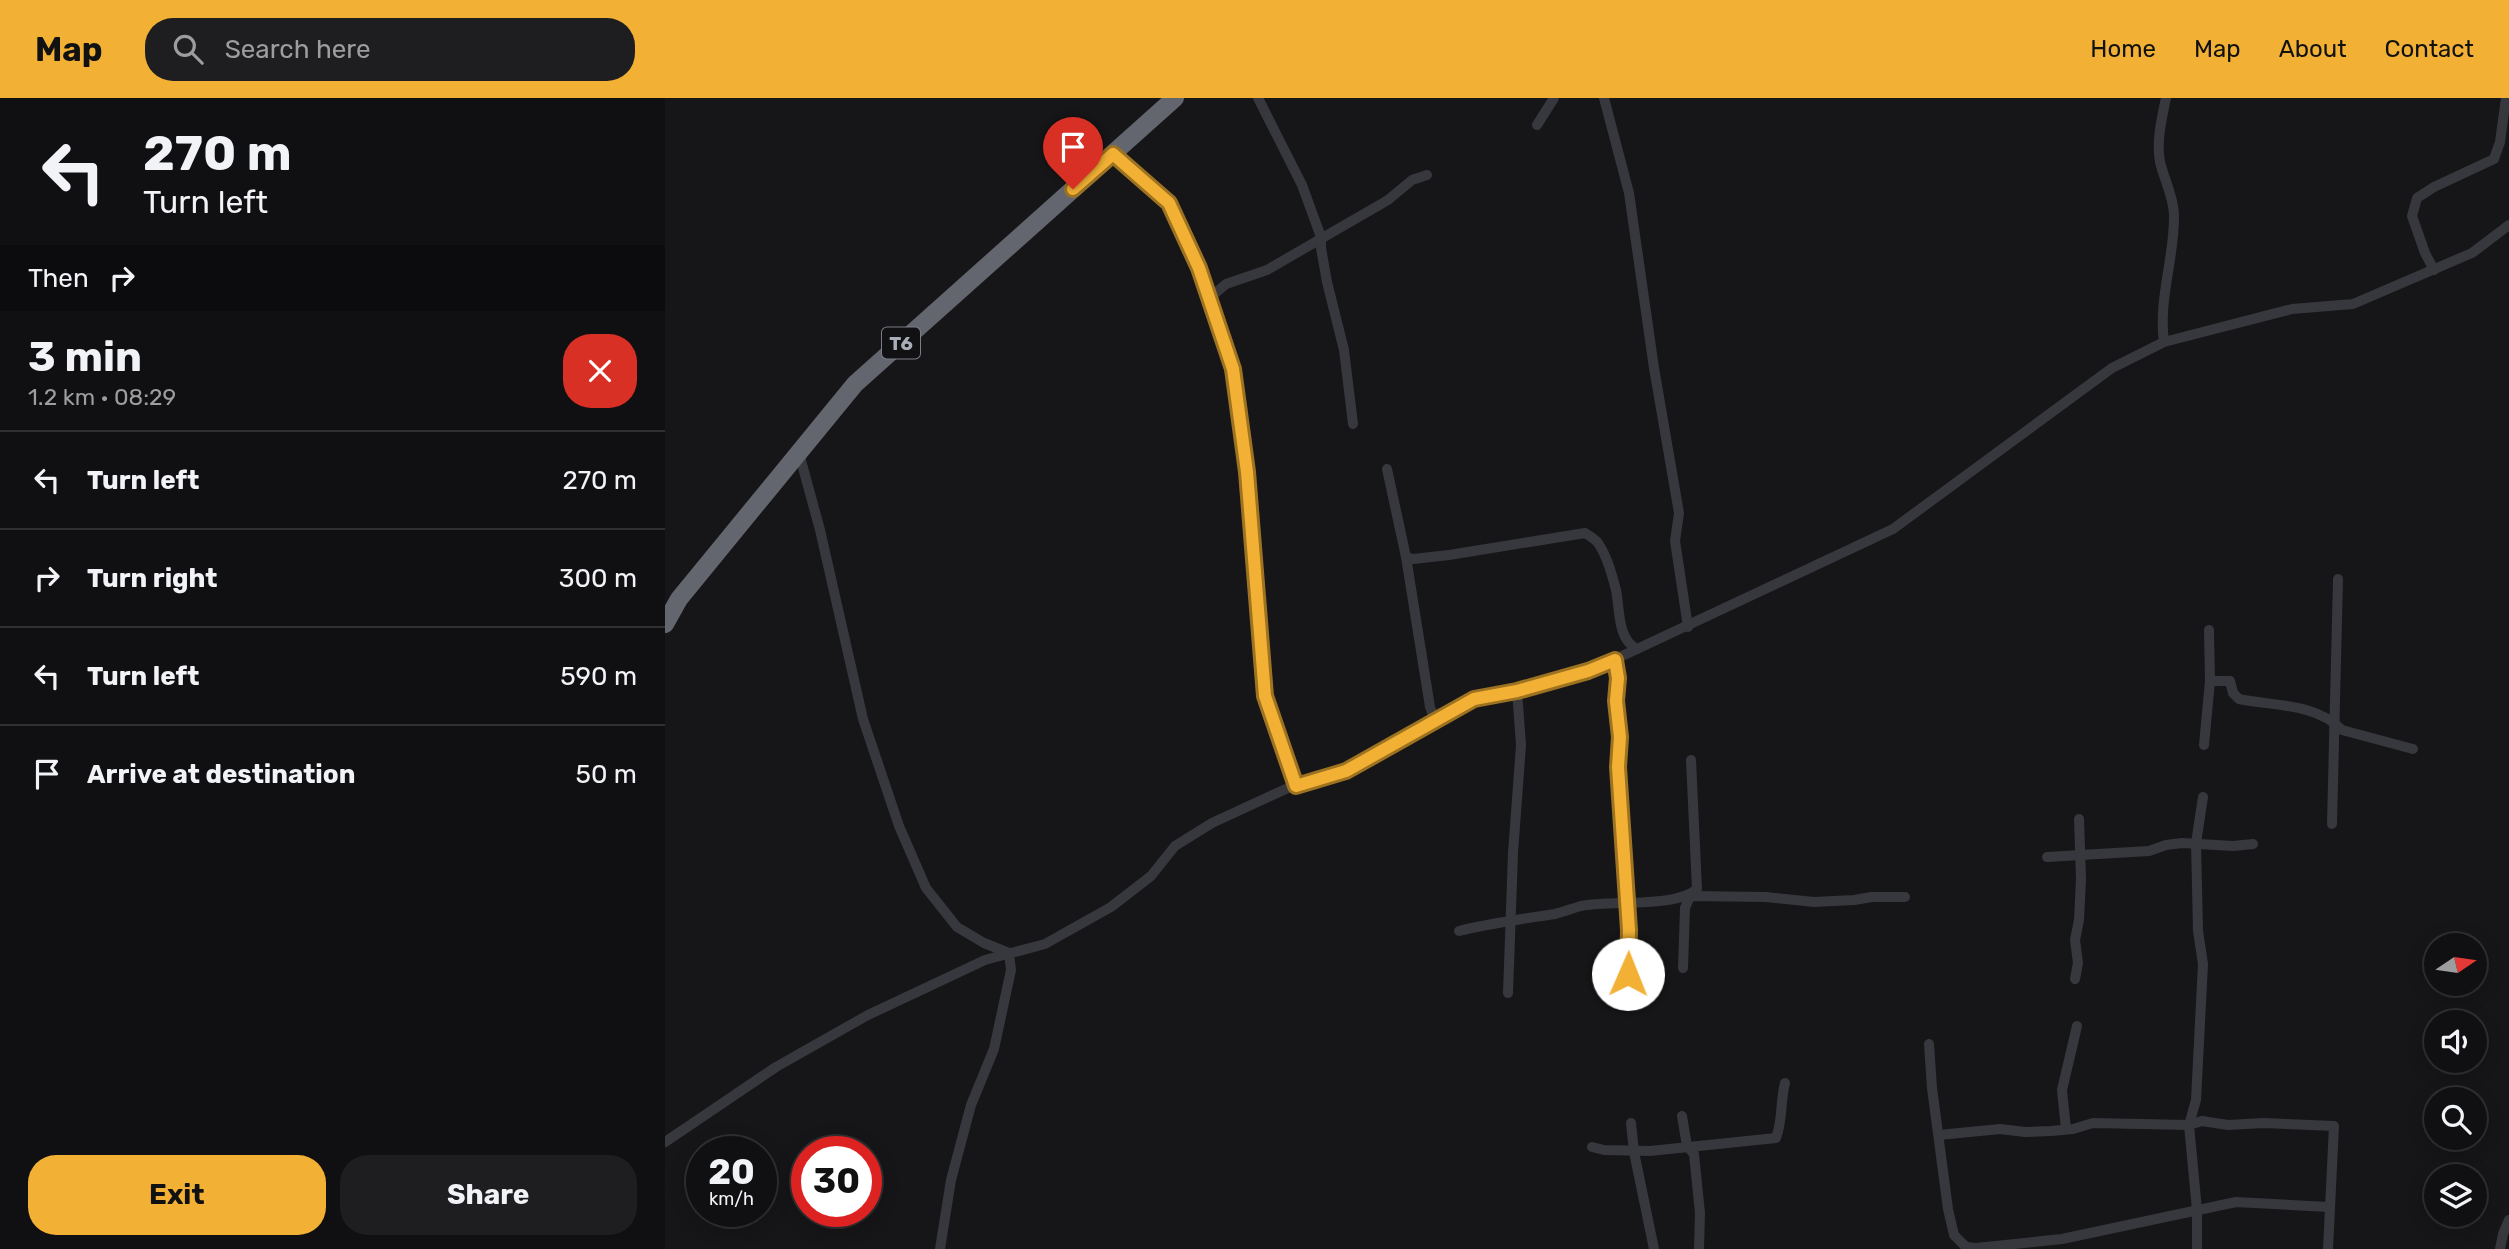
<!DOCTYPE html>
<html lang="en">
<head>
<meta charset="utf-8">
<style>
	:root { --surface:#101012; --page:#1e1e20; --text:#f1f3f6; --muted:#9c9d9f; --line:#303032; --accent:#f2b134 }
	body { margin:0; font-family:Rubik,sans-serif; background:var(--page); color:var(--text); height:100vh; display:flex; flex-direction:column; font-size:26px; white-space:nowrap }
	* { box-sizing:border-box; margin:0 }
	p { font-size:23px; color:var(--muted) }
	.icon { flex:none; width:38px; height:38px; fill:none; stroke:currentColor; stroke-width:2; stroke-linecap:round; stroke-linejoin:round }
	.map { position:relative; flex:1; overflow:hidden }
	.side { display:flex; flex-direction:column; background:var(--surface); width:665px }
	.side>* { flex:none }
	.guide { background:#101012; color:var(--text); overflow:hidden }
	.needle { width:46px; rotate:77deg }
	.buttons { position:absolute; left:1759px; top:835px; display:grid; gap:14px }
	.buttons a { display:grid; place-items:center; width:63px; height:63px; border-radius:50%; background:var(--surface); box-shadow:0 4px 18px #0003,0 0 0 2px var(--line); font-size:35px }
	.speed { position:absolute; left:21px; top:1038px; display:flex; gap:14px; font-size:35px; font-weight:700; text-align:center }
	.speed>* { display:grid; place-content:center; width:91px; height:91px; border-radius:50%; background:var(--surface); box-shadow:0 4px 18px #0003,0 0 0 2px var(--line); line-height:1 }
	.speed small { font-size:18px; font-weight:400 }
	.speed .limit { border:10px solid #d22; background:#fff; color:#111 }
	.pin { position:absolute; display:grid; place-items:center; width:60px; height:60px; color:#fff; margin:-72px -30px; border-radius:50% 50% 50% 0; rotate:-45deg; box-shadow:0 0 7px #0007 }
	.pin .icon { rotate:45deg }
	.me { position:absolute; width:77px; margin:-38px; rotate:1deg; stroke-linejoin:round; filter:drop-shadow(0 0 5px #0008) }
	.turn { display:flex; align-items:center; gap:24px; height:147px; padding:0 28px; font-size:32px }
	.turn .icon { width:91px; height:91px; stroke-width:2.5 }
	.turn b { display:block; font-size:49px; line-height:60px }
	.then { display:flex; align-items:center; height:66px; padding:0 28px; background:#0003; gap:14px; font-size:26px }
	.round { display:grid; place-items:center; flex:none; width:74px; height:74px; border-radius:28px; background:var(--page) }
	.summary { display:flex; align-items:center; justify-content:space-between; height:119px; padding:0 28px }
	h1 { font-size:42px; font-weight:700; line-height:52px }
	.primary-button { display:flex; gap:14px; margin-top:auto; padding:14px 28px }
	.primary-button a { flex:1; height:80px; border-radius:28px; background:var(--accent); color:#111; font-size:28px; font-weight:700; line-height:80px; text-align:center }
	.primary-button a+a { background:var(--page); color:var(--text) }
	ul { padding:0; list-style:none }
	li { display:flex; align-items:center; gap:21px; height:98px; padding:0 28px; border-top:2px solid var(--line) }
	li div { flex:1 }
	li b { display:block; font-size:26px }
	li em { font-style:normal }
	header { display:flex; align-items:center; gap:42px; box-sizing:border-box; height:98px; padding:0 35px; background:var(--accent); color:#111 }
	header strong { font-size:33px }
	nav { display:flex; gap:38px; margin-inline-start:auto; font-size:24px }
	.search { width:490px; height:63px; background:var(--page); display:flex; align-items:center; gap:18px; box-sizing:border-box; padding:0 24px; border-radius:28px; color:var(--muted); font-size:26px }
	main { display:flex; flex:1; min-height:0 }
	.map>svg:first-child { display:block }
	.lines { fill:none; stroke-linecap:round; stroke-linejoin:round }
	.street { stroke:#37383d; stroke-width:10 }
	.highway { stroke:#63666e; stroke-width:18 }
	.route-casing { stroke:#9d7322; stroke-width:18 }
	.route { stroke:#f2b134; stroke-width:12 }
	.labels { text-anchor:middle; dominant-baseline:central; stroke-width:7; stroke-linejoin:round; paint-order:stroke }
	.shield { fill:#111113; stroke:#7b7e86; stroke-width:2 }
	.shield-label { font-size:19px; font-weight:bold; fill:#a8adb8 }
</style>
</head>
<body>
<header>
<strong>Map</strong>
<div class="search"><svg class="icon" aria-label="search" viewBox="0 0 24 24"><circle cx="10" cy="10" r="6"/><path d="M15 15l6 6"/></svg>Search here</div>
<nav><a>Home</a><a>Map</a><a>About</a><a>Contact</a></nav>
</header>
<main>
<section class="side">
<div class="guide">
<div class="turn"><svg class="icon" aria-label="left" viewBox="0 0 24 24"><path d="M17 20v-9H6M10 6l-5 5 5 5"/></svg><div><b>270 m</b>Turn left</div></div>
<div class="then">Then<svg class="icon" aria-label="right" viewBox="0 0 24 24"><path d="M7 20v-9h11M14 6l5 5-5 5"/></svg></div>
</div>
<div class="summary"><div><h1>3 min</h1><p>1.2 km · 08:29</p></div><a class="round" style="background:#d93025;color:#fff"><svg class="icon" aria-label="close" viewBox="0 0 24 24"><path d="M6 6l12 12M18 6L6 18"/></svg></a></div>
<ul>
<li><svg class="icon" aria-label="left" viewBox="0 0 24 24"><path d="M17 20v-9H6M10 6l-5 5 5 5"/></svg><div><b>Turn left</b></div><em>270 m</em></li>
<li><svg class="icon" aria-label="right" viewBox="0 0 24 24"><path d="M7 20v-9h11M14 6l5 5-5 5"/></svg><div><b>Turn right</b></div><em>300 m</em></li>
<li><svg class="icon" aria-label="left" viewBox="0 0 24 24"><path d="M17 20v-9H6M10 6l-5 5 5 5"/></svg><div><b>Turn left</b></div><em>590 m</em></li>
<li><svg class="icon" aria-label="arrive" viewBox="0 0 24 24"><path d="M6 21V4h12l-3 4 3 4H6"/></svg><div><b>Arrive at destination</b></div><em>50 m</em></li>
</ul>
<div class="primary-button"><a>Exit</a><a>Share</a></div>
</section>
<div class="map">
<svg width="1844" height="1151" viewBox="0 0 1844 1151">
	<rect width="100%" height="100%" fill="#161618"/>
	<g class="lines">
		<g class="street">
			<path d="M593 0 637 87 656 139V150L662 184 679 252 688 326"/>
			<path d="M939 0 964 95 989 270 1014 415 1010 443 1023 529"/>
			<path d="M872 27 889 0"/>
			<path d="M448 56 504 105 534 170 568 271 582 374 600 598 631 688"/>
			<path d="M1769 172 1760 155 1747 118 1752 100 1769 89 1829 61 1835 44 1841 0"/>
			<path d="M547 198 561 186 602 172 723 102 747 82 762 77"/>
			<path d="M1499 244C1493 200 1510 159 1509 116 1508 97 1499 81 1495 64 1491 44 1497 19 1501 0"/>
			<path d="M134 355 155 432 198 621 234 728 261 790 292 829 319 845 344 855 346 872 329 951 306 1007 286 1082 275 1151"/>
			<path d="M722 371 741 459 748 461 784 457 920 435C925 438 930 441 933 445 942 458 947 477 951 492 955 511 952 541 972 551"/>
			<path d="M741 459 765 609 770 622"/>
			<path d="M950 561 953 580 952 603 955 639 953 669 963 805V876"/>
			<path d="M1545 583H1565L1568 595 1574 601C1608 608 1651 605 1677 632L1748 651"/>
			<path d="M1539 647 1545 583 1544 532"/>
			<path d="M1667 726 1673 481"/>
			<path d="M1382 759 1484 753 1501 747 1517 745 1568 748 1588 746"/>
			<path d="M794 833C826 825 858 821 890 816 899 814 908 810 916 808 947 802 1011 810 1032 791L1026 662"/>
			<path d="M1018 870 1020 810 1025 798 1101 799 1149 804 1189 802 1207 799H1240"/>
			<path d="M1410 881 1413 865 1410 842 1414 822 1416 781 1414 721"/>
			<path d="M843 895 848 755 856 647 852 593"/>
			<path d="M1264 946 1267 990 1283 1111 1289 1137 1301 1149 1311 1150 1397 1141 1571 1104 1663 1109"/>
			<path d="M1017 1018 1022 1048 1029 1056 1035 1115 1034 1151"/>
			<path d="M966 1025 969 1054 989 1151"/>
			<path d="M1401 1031 1397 992 1412 928"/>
			<path d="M1274 1037 1335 1031 1360 1034 1386 1033 1408 1031 1428 1025 1524 1027 1537 1023 1563 1027 1598 1025 1669 1028 1663 1151"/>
			<path d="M0 1044 111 969 203 917 320 862 380 846 446 809 486 778 510 748 547 725 623 690 681 673 809 601 852 593 923 574 1228 431 1447 270 1499 244 1627 211 1688 206 1807 155 1844 127"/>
			<path d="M927 1049 939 1052 985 1053 1111 1040C1118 1022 1115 1004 1120 985"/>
			<path d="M1532 1151V1112L1524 1027 1531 1002 1538 866 1533 833 1531 745 1538 699"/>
			<path d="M1835 1151 1838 1136 1844 1122"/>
		</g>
		<path class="highway" d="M0 526 14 501 190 286 510 0"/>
	</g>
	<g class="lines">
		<defs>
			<path id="route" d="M408 91 448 56 504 105 534 170 568 271 582 374 600 598 631 688 681 673 809 601 852 593 923 573 950 562 953 580 951 603 955 639 953 669 964 832 963 876"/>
		</defs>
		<use href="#route" class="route-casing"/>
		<use href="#route" class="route"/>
	</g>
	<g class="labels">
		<rect class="shield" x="217" y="229.5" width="38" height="31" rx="5"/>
		<g class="shield-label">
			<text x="236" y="245">T6</text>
		</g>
	</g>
</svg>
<div class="buttons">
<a><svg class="needle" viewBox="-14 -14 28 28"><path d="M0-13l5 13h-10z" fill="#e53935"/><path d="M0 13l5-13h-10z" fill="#9c9d9f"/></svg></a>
<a><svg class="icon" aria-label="sound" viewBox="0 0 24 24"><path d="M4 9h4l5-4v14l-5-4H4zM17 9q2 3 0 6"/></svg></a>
<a><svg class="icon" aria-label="search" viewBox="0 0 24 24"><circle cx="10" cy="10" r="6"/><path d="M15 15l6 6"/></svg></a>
<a><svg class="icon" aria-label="layers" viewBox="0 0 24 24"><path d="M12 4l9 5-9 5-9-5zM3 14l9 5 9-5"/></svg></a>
</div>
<div class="speed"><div>20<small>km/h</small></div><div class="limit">30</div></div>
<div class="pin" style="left:408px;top:91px;background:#d93025"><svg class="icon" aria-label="arrive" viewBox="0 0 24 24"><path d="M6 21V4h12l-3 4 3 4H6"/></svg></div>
<svg class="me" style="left:963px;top:876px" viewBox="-20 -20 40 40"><circle r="19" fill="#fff"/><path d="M0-13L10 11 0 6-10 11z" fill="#f2b134"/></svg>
</div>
</main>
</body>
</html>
